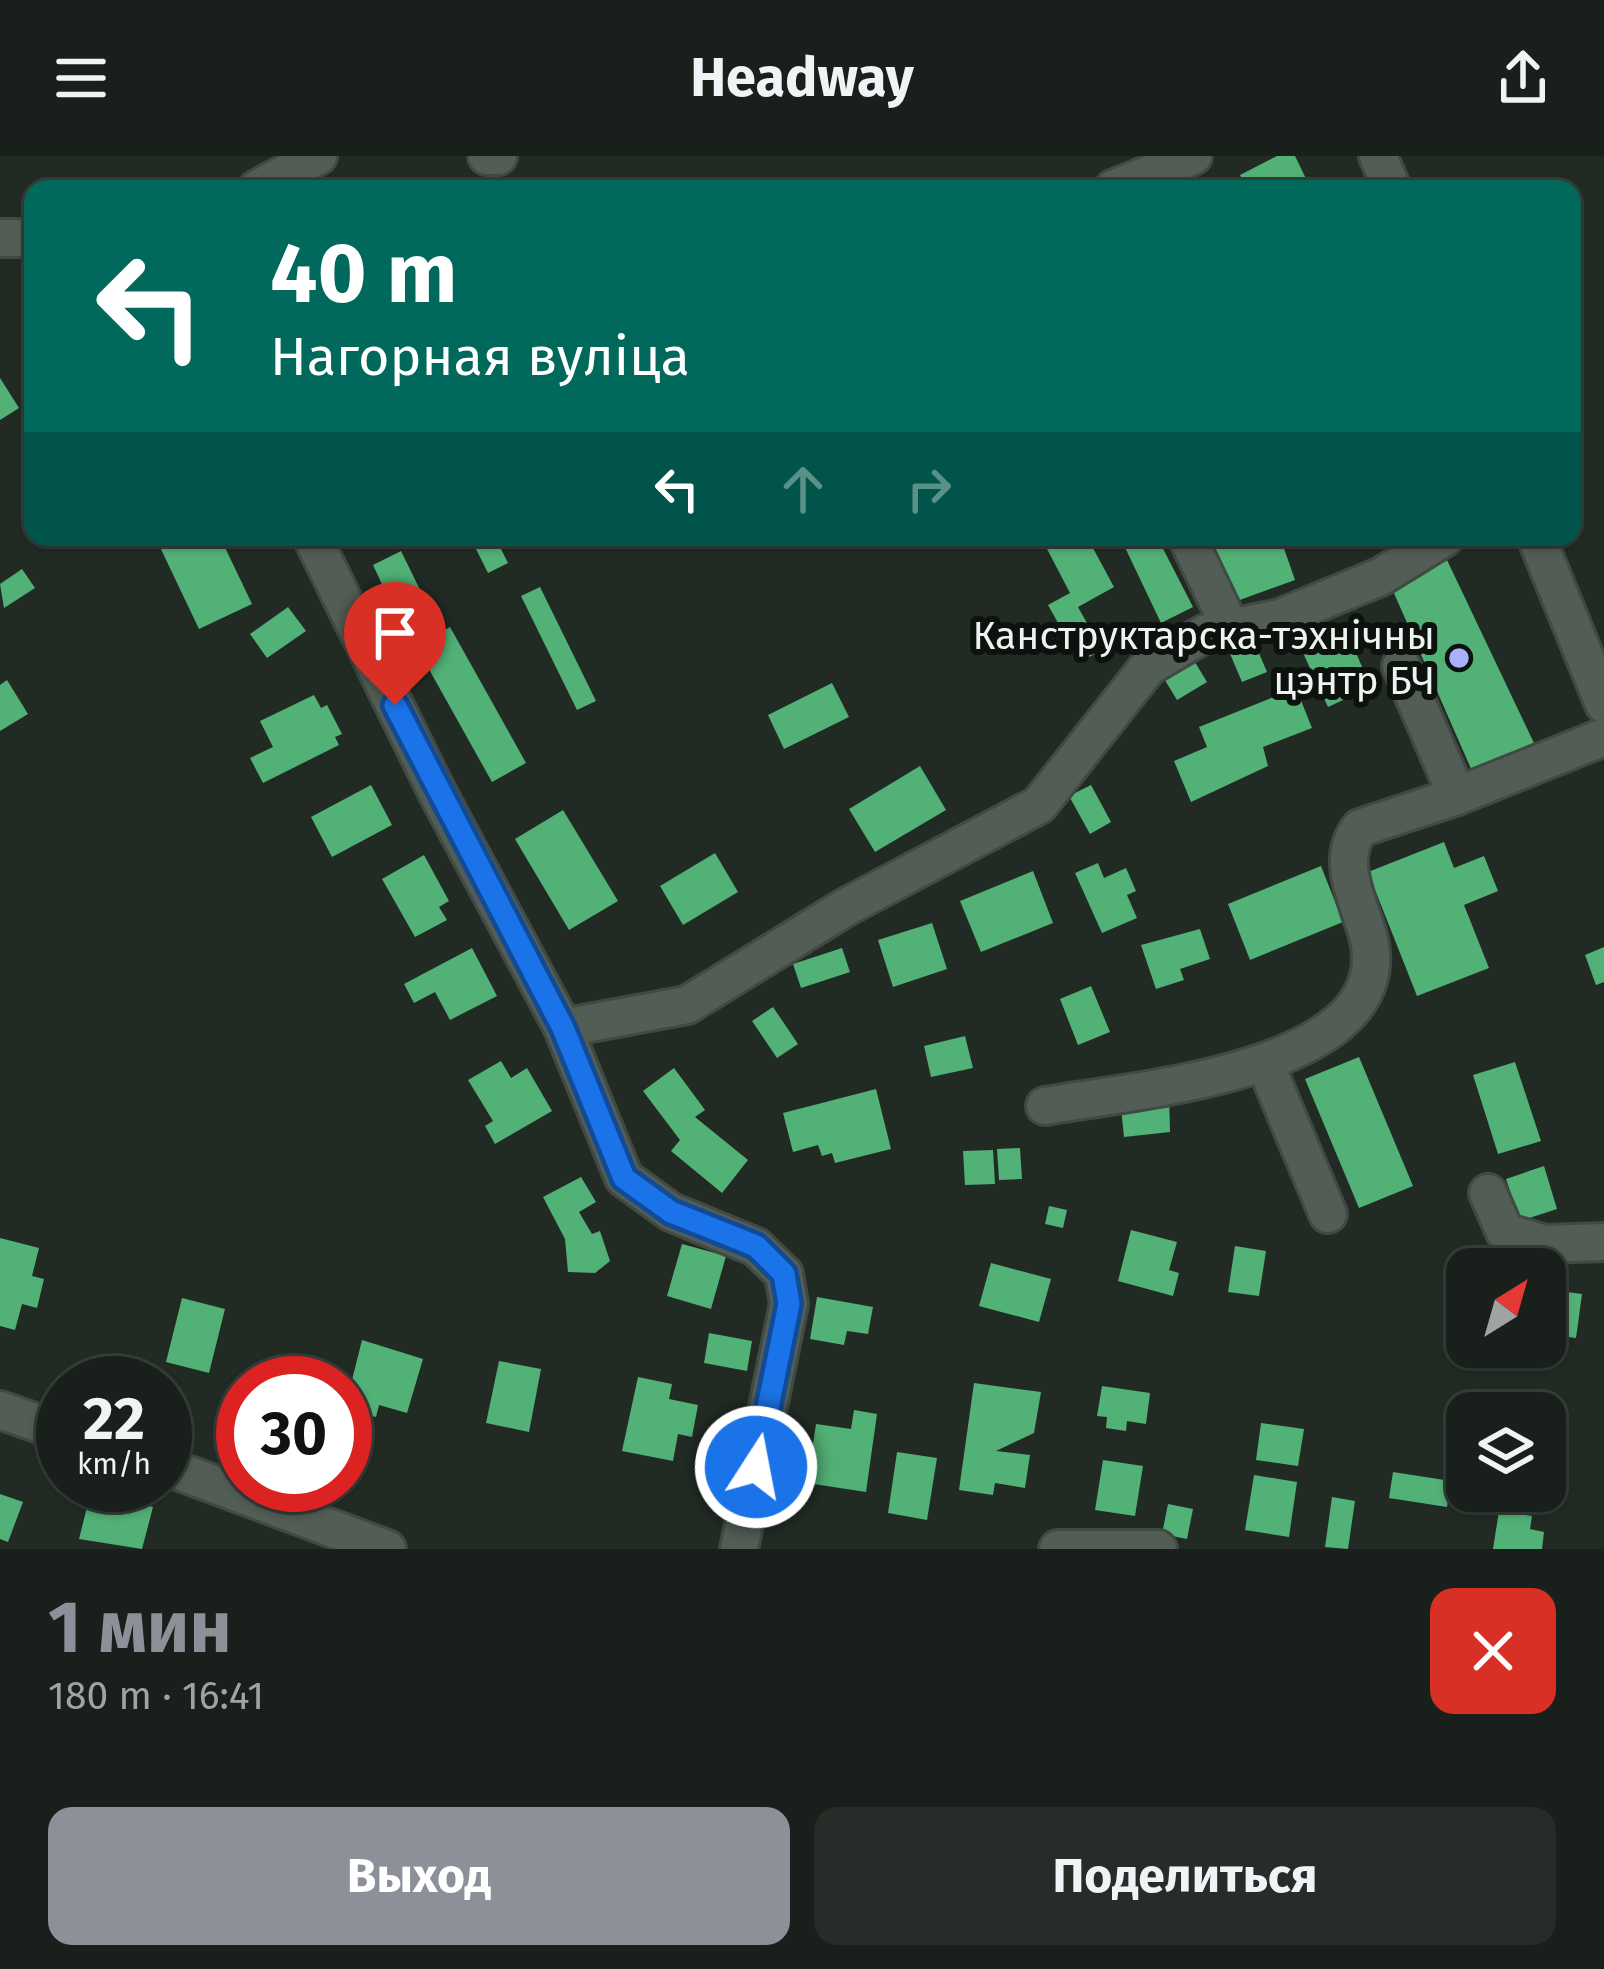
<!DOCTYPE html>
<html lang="ru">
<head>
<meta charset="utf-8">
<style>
	:root { --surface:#19201b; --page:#262d28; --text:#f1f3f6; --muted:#9fa3a3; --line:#373e3a; --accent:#8c9099 }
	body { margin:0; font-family:"Fira Sans",sans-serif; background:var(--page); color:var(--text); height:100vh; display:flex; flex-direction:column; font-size:45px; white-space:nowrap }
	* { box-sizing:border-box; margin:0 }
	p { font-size:39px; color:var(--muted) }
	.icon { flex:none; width:66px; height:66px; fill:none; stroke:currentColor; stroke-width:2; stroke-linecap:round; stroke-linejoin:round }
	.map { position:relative; height:1393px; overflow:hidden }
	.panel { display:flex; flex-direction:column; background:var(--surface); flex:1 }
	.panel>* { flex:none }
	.banner { position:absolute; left:24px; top:24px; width:1557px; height:366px; border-radius:24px; box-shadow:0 3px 9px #0004,0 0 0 3px var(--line); background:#00695c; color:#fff; overflow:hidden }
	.needle { width:78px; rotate:37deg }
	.tools { position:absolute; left:1446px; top:1092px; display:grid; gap:24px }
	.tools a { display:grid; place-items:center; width:120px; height:120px; border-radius:24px; background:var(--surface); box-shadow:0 3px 9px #0004,0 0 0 3px var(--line); font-size:60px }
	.speed { position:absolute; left:36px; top:1200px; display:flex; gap:24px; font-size:60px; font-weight:700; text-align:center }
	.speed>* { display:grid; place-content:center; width:156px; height:156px; border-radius:50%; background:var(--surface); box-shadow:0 3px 9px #0004,0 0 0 3px var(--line); line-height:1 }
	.speed small { font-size:30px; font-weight:400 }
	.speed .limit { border:18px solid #d22; background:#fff; color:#111 }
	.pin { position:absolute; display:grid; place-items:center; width:102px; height:102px; color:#fff; margin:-123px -51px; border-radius:50% 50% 50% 0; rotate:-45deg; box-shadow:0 0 12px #0007 }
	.pin .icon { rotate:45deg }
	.me { position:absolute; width:132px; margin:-66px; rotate:11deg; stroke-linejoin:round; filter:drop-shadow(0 0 9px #0008) }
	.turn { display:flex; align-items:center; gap:42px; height:252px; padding:0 48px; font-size:54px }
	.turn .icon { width:156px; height:156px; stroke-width:2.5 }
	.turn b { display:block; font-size:84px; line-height:102px }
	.lanes { display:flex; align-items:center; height:114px; padding:0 48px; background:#0003; justify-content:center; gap:60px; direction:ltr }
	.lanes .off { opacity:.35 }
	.round { display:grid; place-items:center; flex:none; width:126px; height:126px; border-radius:24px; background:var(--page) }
	.overview { display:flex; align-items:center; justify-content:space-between; height:204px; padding:0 48px }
	h1 { font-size:72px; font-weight:700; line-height:90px; color:var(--accent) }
	.cta { display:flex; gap:24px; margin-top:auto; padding:24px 48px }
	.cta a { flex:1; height:138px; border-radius:24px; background:var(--accent); color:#fff; font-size:48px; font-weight:700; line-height:138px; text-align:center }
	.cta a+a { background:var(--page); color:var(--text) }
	header { display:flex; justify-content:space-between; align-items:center; height:156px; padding:0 48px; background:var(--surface); font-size:54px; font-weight:700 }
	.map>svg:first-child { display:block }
	.building { fill:#52b176 }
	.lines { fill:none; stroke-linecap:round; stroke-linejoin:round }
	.minor-casing { stroke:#404943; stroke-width:42 }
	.minor { stroke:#525d55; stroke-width:36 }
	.route-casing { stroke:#114b97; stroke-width:30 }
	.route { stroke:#1a73e8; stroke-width:21 }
	.poi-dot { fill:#a7b1fc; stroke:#0e120f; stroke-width:4.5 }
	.labels { text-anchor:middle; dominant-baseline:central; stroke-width:12; stroke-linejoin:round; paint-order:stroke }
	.poi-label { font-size:39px; fill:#edf4ef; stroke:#0e120f; text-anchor:end }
</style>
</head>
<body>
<header><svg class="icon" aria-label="menu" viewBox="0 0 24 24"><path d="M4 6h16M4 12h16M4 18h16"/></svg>Headway<svg class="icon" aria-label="share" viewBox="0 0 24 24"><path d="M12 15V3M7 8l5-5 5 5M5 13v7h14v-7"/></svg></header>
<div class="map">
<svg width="1604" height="1393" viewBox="0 0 1604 1393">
	<rect width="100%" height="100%" fill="#212b24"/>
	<g class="building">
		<path d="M1277 0H1295L1311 33H1247L1240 19Z"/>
		<path d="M0 222 19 252 0 264Z"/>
		<path d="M176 381H220L252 448 199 473 159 389Z"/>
		<path d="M470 381H495L508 407 488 417Z"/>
		<path d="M1065 381H1087L1114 431 1078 451 1102 494 1080 506 1048 449 1070 437 1046 391Z"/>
		<path d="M1120 381H1157L1193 451 1161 467Z"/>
		<path d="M1200 381H1280L1295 424 1226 449Z"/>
		<path d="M401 395 423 440 394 454 373 409Z"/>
		<path d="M1447 404 1534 587 1472 615 1390 428Z"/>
		<path d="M22 413 35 432 4 452 0 428Z"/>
		<path d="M540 431 596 545 577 554 521 440Z"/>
		<path d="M288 451 306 475 267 502 250 478Z"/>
		<path d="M450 471 526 607 492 626 416 490Z"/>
		<path d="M1348 479 1371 531 1328 551 1304 499Z"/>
		<path d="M1253 483 1267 516 1242 526 1228 493Z"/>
		<path d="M1190 498 1207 526 1177 544 1160 516Z"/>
		<path d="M7 524 28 558 0 575V529Z"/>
		<path d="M832 527 849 561 784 593 768 559Z"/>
		<path d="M1296 532 1312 572 1263 591 1268 610 1191 646 1174 605 1207 591 1199 571Z"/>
		<path d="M314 539 321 552 327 549 342 578 335 581 339 589 263 627 250 602 273 591 260 565Z"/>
		<path d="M920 610 946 654 875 696 849 653Z"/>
		<path d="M371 629 392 669 332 701 311 661Z"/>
		<path d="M1091 629 1111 666 1090 678 1069 640Z"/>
		<path d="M563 654 618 745 569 774 515 683Z"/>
		<path d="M1444 686 1454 712 1484 700 1498 735 1464 749 1489 812 1417 840 1368 716Z"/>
		<path d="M715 697 738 736 683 769 660 730Z"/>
		<path d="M424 699 449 745 439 751 447 764 415 781 382 723Z"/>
		<path d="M1098 707 1104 722 1126 712 1136 735 1127 739 1137 762 1102 777 1075 717Z"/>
		<path d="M1321 710 1343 766 1250 804 1228 748Z"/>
		<path d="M1033 715 1053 767 981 796 960 745Z"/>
		<path d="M932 767 947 813 893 831 878 784Z"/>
		<path d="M1200 773 1210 803 1180 813 1184 824 1156 833 1141 789Z"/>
		<path d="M1604 791V826L1596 829 1585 799Z"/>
		<path d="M472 792 497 840 450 864 435 836 414 847 404 828Z"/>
		<path d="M842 792 850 816 801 832 793 808Z"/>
		<path d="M1091 830 1110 876 1078 889 1060 843Z"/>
		<path d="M773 851 798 888 777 902 752 865Z"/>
		<path d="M965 880 973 912 931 921 924 890Z"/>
		<path d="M1359 901 1413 1030 1359 1052 1305 923Z"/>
		<path d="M501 905 511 922 527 912 552 955 495 988 485 970 493 965 468 924Z"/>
		<path d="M1515 906 1541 985 1498 998 1473 919Z"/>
		<path d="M674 912 705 954 695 961 748 1004 722 1037 671 995 680 984 643 935Z"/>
		<path d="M876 933 891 993 835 1007 832 997 822 1000 818 989 793 996 783 957Z"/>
		<path d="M1169 936 1170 976 1124 981 1121 952Z"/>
		<path d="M1020 992 1022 1023 999 1024 997 993Z"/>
		<path d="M993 994 995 1028 965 1029 963 995Z"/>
		<path d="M1544 1010 1557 1053 1520 1065 1506 1023Z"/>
		<path d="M581 1021 596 1046 579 1056 592 1078 600 1075 610 1105 595 1117 568 1116 565 1083 543 1041Z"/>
		<path d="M1049 1050 1067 1054 1063 1072 1045 1068Z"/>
		<path d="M1131 1074 1177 1086 1169 1114 1179 1117 1173 1140 1118 1125Z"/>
		<path d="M0 1082 39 1092 32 1120 44 1123 37 1152 22 1148 15 1174 0 1170Z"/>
		<path d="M682 1088 726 1100 711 1153 667 1140Z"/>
		<path d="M1235 1090 1266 1095 1259 1140 1228 1136Z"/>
		<path d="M991 1107 1051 1123 1039 1166 979 1150Z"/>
		<path d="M1545 1133 1582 1138 1576 1182 1545 1178Z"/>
		<path d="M817 1141 873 1151 868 1178 847 1175 844 1189 810 1183Z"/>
		<path d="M182 1142 225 1153 209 1217 166 1206Z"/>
		<path d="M709 1177 752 1185 747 1215 704 1207Z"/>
		<path d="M362 1184 423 1203 407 1257 379 1249 376 1261 345 1252Z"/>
		<path d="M499 1205 541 1213 529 1276 486 1267Z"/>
		<path d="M638 1221 672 1228 669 1243 698 1249 692 1281 678 1278 673 1305 622 1295Z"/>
		<path d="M974 1227 1041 1236 1034 1277 996 1295 1030 1299 1025 1332 995 1327 993 1339 959 1334Z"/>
		<path d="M1102 1230 1150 1237 1146 1268 1127 1265 1126 1275 1106 1272 1107 1261 1097 1260Z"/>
		<path d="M1458 1241 1527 1253 1526 1257H1467V1303L1448 1300Z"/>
		<path d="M854 1254 877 1258 866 1336 807 1327 816 1268 851 1273Z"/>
		<path d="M1261 1267 1304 1273 1298 1310 1256 1304Z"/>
		<path d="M897 1296 937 1302 927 1364 888 1357Z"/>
		<path d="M1103 1304 1143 1310 1135 1360 1095 1354Z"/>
		<path d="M1393 1316 1451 1325 1447 1351 1389 1342Z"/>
		<path d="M1254 1319 1297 1326 1289 1381 1245 1374Z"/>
		<path d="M76 1329H124L120 1342 153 1351 142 1393 79 1383 91 1335Z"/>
		<path d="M0 1338 23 1346 8 1386 0 1383Z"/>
		<path d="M1332 1341 1355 1345 1348 1393 1325 1391Z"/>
		<path d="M1168 1348 1193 1353 1187 1383 1162 1378Z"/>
		<path d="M1499 1355 1532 1360 1530 1373 1544 1376 1542 1393H1493Z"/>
	</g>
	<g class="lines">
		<defs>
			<g id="minor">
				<path d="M487 0H498"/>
				<path d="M1378 0 1392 33"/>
				<path d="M257 33 318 0"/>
				<path d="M1113 33 1193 0"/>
				<path d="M0 82H33"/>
				<path d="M312 381 436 634 563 872 624 1022 671 1056 756 1091 784 1118 789 1148 739 1393"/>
				<path d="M1187 381 1231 473"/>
				<path d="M1536 381 1604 548"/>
				<path d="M1401 510 1457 640 1604 581"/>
				<path d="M563 872 687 849 846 751 1039 649 1148 511 1206 477 1280 462 1380 421 1445 381"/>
				<path d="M1266 910 1328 1058"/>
				<path d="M1045 950C1133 934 1408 915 1367 776 1357 743 1336 702 1360 672L1457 640"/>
				<path d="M1488 1037 1505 1076 1545 1088 1604 1086"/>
				<path d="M0 1254 63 1276"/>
				<path d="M165 1310 387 1393"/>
				<path d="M1058 1393H1158"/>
			</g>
		</defs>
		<use href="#minor" class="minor-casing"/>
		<use href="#minor" class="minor"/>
	</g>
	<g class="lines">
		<defs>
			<path id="route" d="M395 549 563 872 624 1022 671 1056 756 1090 784 1118 789 1148 756 1311"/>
		</defs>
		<use href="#route" class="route-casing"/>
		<use href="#route" class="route"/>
	</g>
	<circle class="poi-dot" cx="1459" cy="502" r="12"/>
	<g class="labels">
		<g class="poi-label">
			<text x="1435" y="480">Канструктарска-тэхнічны<tspan x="1435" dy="45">цэнтр БЧ</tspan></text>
		</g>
	</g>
</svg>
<div class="tools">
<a><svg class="needle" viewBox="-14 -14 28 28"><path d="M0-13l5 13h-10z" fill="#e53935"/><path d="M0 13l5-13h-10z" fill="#9fa3a3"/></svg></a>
<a><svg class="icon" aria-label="layers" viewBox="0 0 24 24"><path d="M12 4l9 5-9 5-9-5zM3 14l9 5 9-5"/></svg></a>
</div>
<div class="speed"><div>22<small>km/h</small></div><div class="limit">30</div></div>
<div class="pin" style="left:395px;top:549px;background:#d93025"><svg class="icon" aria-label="arrive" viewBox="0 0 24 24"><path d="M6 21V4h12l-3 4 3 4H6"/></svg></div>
<svg class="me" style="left:756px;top:1311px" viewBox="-20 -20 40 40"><circle r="17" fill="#1a73e8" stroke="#fff" stroke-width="3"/><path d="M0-11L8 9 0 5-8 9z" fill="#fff"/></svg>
<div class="banner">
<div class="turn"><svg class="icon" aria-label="left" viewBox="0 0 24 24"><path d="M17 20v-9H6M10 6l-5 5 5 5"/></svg><div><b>40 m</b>Нагорная вуліца</div></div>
<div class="lanes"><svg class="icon" aria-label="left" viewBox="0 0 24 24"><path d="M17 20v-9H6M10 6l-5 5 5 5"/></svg><svg class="icon off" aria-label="ahead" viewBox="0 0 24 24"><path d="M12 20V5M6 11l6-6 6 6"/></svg><svg class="icon off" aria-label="right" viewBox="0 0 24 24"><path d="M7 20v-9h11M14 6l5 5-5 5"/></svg></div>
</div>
</div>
<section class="panel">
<div class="overview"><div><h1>1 мин</h1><p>180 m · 16:41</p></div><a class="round" style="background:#d93025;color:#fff"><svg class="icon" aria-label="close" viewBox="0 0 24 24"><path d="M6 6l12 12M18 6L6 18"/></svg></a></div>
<div class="cta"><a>Выход</a><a>Поделиться</a></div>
</section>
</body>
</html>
